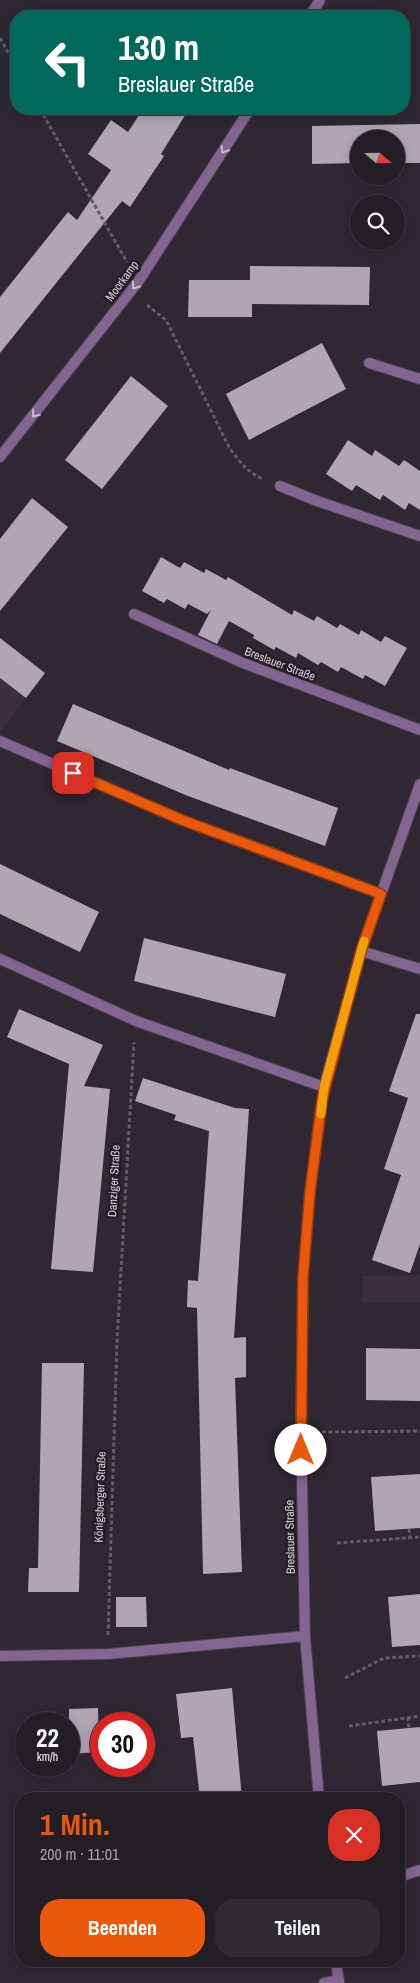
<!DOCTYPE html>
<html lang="de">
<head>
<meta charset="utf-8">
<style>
	:root { --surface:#231d26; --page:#2f2a32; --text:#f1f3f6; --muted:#a3a2a7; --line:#403b43; --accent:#ea580c }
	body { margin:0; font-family:"Archivo Narrow",sans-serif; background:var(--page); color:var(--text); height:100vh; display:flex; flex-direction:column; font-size:19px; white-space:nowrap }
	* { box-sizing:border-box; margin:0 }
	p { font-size:16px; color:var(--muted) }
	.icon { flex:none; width:28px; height:28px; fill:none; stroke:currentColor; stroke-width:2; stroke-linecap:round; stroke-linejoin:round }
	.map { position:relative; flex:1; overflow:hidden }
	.details { position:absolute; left:15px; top:1792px; width:390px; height:175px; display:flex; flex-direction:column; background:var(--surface); border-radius:20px; box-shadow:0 2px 12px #0003,0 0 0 1px var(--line) }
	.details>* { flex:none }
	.guide { position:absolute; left:10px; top:10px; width:400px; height:105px; border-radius:20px; box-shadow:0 2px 12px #0003,0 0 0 1px var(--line); background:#00695c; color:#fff; overflow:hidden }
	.needle { width:32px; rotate:110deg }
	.controls { position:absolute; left:350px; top:130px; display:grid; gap:10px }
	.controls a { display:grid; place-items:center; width:55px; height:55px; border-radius:50%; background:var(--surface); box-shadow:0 2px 12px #0003,0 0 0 1px var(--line); font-size:25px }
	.speed { position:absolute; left:15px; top:1712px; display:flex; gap:10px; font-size:25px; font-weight:700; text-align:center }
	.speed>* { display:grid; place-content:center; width:65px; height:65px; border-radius:50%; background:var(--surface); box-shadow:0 2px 12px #0003,0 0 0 1px var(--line); line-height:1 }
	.speed small { font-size:12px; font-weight:400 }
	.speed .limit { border:8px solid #d22; background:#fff; color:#111 }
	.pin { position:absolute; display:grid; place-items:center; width:42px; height:42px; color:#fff; margin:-21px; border-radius:10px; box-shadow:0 2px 8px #0006 }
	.me { position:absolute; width:55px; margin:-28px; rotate:0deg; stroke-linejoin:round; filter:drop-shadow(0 0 4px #0008) }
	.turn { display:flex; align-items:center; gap:18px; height:105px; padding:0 25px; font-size:22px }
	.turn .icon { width:65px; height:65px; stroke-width:2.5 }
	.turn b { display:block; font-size:35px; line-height:42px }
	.round { display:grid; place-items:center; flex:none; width:52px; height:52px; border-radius:20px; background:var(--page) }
	.overview { display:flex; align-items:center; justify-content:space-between; height:85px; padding:0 25px }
	h1 { font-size:30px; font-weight:700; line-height:38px; color:var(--accent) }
	.button { display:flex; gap:10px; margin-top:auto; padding:10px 25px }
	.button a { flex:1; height:58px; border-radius:20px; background:var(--accent); color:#fff; font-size:20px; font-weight:700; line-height:58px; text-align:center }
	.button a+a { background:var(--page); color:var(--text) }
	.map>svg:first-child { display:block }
	.built { fill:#392d3e }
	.building { fill:#b0a5b4 }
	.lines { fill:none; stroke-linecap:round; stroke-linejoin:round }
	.service-casing { stroke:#4a424d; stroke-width:12 }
	.minor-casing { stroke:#4a424d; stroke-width:12 }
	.path { stroke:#635c66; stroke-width:3; stroke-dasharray:4 2.5; stroke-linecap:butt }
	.service { stroke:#846491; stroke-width:10 }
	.minor { stroke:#846491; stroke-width:10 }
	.oneway { stroke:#c6bbcb }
	.route-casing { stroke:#983908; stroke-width:12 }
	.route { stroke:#ea580c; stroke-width:9 }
	.slow { stroke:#f59e0b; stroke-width:9 }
	.labels { text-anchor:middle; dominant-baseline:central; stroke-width:5; stroke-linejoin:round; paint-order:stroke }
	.street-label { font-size:12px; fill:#d6d1d9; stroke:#251d28 }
</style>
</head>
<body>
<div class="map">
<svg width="420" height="1983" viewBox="0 0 420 1983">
	<rect width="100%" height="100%" fill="#2f2732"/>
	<g class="built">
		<path d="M0 678 26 698 0 732Z"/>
		<path d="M420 1275V1303H362V1276Z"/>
	</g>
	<g class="building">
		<path d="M143 109H189L161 154 164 156 130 207 122 201 0 353V297L68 212 77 220 111 170 88 154 111 120 128 132Z"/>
		<path d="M420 124V163H396V139H359V163L312 164V126Z"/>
		<path d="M250 266 370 267 369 305 252 304V317H188L189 280H250Z"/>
		<path d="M322 343 346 389 249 440 226 394Z"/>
		<path d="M131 376 168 406 102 489 65 460Z"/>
		<path d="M348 440 372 456 375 450 399 466 404 460 420 471V510L409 503 405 510 383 495 380 500 356 485 352 491 326 474Z"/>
		<path d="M32 498 68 527 0 611V539Z"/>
		<path d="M161 557 180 568 184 562 204 573 206 569 226 580 228 577 292 615 294 610 314 621 317 616 337 628 340 624 359 635 361 630 381 642 385 636 407 648 385 686 365 675 363 679 341 667 338 672 321 662 318 665 298 653 296 658 276 647 274 650 253 638 254 635 229 621 217 644 198 635 211 610 207 614 188 604 185 609 167 599 164 603 142 591Z"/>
		<path d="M0 638 45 673 26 698 0 678Z"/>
		<path d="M73 704 229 770 230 768 338 808 325 846 188 796 57 741Z"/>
		<path d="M0 864 99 912 80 952 0 914Z"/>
		<path d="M144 938 286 974 275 1017 134 981Z"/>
		<path d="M19 1009 103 1045 84 1086 110 1089 93 1272 51 1269 69 1064 7 1037Z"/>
		<path d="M416 1014H420V1244L410 1273 372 1260 401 1175 384 1169 408 1098 389 1091Z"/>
		<path d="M143 1078 235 1108 249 1109 234 1338 246 1337V1377L235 1378 242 1572 203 1574 197 1308 187 1307 188 1280 198 1281 209 1131 174 1120 176 1115 135 1101Z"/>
		<path d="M366 1348 420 1349V1401L366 1400Z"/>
		<path d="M42 1363H84L79 1592H28L29 1568H38Z"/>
		<path d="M420 1474V1528L375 1531 371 1477Z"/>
		<path d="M420 1594V1645L392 1647 388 1597Z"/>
		<path d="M116 1597H146L147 1627H116Z"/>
		<path d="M232 1688 242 1799H200L193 1737 181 1738 176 1694Z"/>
		<path d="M98 1708 99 1752 69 1754V1709Z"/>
		<path d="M420 1727V1782L382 1786 377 1731Z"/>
	</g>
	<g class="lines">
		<defs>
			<g id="service">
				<path d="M369 363 420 379"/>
				<path d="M280 486 317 501 420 536"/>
				<path d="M134 614 243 663 420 730"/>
				<path d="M0 741 182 820 381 894"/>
			</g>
			<g id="minor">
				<path d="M310 16 320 0"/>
				<path d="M0 457 138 282 250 109"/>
				<path d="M361 951 420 969"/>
				<path d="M0 959 136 1021 324 1087"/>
				<path d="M0 1656 108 1654 305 1636"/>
				<path d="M319 1799 305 1636 301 1432 303 1277 310 1192 324 1087 361 951 420 784"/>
				<path d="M399 1877 420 1870"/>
				<path d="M336 1961 339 1983"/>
				<path d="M324 1983 339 1980"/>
			</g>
		</defs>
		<use href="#service" class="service-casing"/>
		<use href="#minor" class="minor-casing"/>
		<g class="path">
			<path d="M0 38 16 66"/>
			<path d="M40 109 127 262"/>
			<path d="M147 305 166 320 229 447C238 460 248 473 263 479"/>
			<path d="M322 1432 420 1431"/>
			<path d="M409 1529 410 1538"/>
			<path d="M337 1543 420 1537"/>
			<path d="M108 1635 117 1341 134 1042"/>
			<path d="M345 1678 384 1658 420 1656"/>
			<path d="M408 1717 409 1728"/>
			<path d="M349 1726 420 1716"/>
		</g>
		<use href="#service" class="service"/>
		<use href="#minor" class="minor"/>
	</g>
	<defs><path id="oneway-chevron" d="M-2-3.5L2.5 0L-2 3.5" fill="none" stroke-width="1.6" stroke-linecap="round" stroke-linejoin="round" transform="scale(1.25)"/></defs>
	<g class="oneway">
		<use href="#oneway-chevron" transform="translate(224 150) rotate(123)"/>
		<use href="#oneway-chevron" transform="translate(135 286) rotate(126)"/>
		<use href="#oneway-chevron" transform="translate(35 414) rotate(129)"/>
	</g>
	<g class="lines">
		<defs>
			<path id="route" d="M73 773 182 820 381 894 361 951 322 1100 310 1192 303 1277 301 1450"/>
		</defs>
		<use href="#route" class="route-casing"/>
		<use href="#route" class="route"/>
		<path class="slow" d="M321 1114 324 1087 364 941"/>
	</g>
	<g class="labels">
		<g class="street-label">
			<text transform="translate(122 281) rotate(-54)">Moorkamp</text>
			<text transform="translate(280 664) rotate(21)">Breslauer Straße</text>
			<text transform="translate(114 1181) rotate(-87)">Danziger Straße</text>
			<text transform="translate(100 1497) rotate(-88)">Königsberger Straße</text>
			<text transform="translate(290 1537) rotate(-91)">Breslauer Straße</text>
		</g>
	</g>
</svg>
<div class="controls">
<a><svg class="needle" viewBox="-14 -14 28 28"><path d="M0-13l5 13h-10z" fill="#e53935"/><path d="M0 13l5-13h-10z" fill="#a3a2a7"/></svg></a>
<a><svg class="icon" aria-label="search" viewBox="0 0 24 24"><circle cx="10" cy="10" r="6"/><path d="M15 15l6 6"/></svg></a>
</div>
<div class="speed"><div>22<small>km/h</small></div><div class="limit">30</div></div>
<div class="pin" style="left:73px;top:773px;background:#d93025"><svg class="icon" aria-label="arrive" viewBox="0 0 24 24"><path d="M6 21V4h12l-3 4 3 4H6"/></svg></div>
<svg class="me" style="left:301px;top:1450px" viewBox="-20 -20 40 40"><circle r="19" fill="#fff"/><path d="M0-13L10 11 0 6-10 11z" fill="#ea580c"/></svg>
<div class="guide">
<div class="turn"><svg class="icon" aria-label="left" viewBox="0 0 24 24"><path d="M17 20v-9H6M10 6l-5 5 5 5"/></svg><div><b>130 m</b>Breslauer Straße</div></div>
</div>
<section class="details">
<div class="overview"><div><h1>1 Min.</h1><p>200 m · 11:01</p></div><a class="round" style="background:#d93025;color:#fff"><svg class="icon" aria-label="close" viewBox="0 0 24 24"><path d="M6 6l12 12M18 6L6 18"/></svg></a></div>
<div class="button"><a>Beenden</a><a>Teilen</a></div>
</section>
</div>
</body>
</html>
